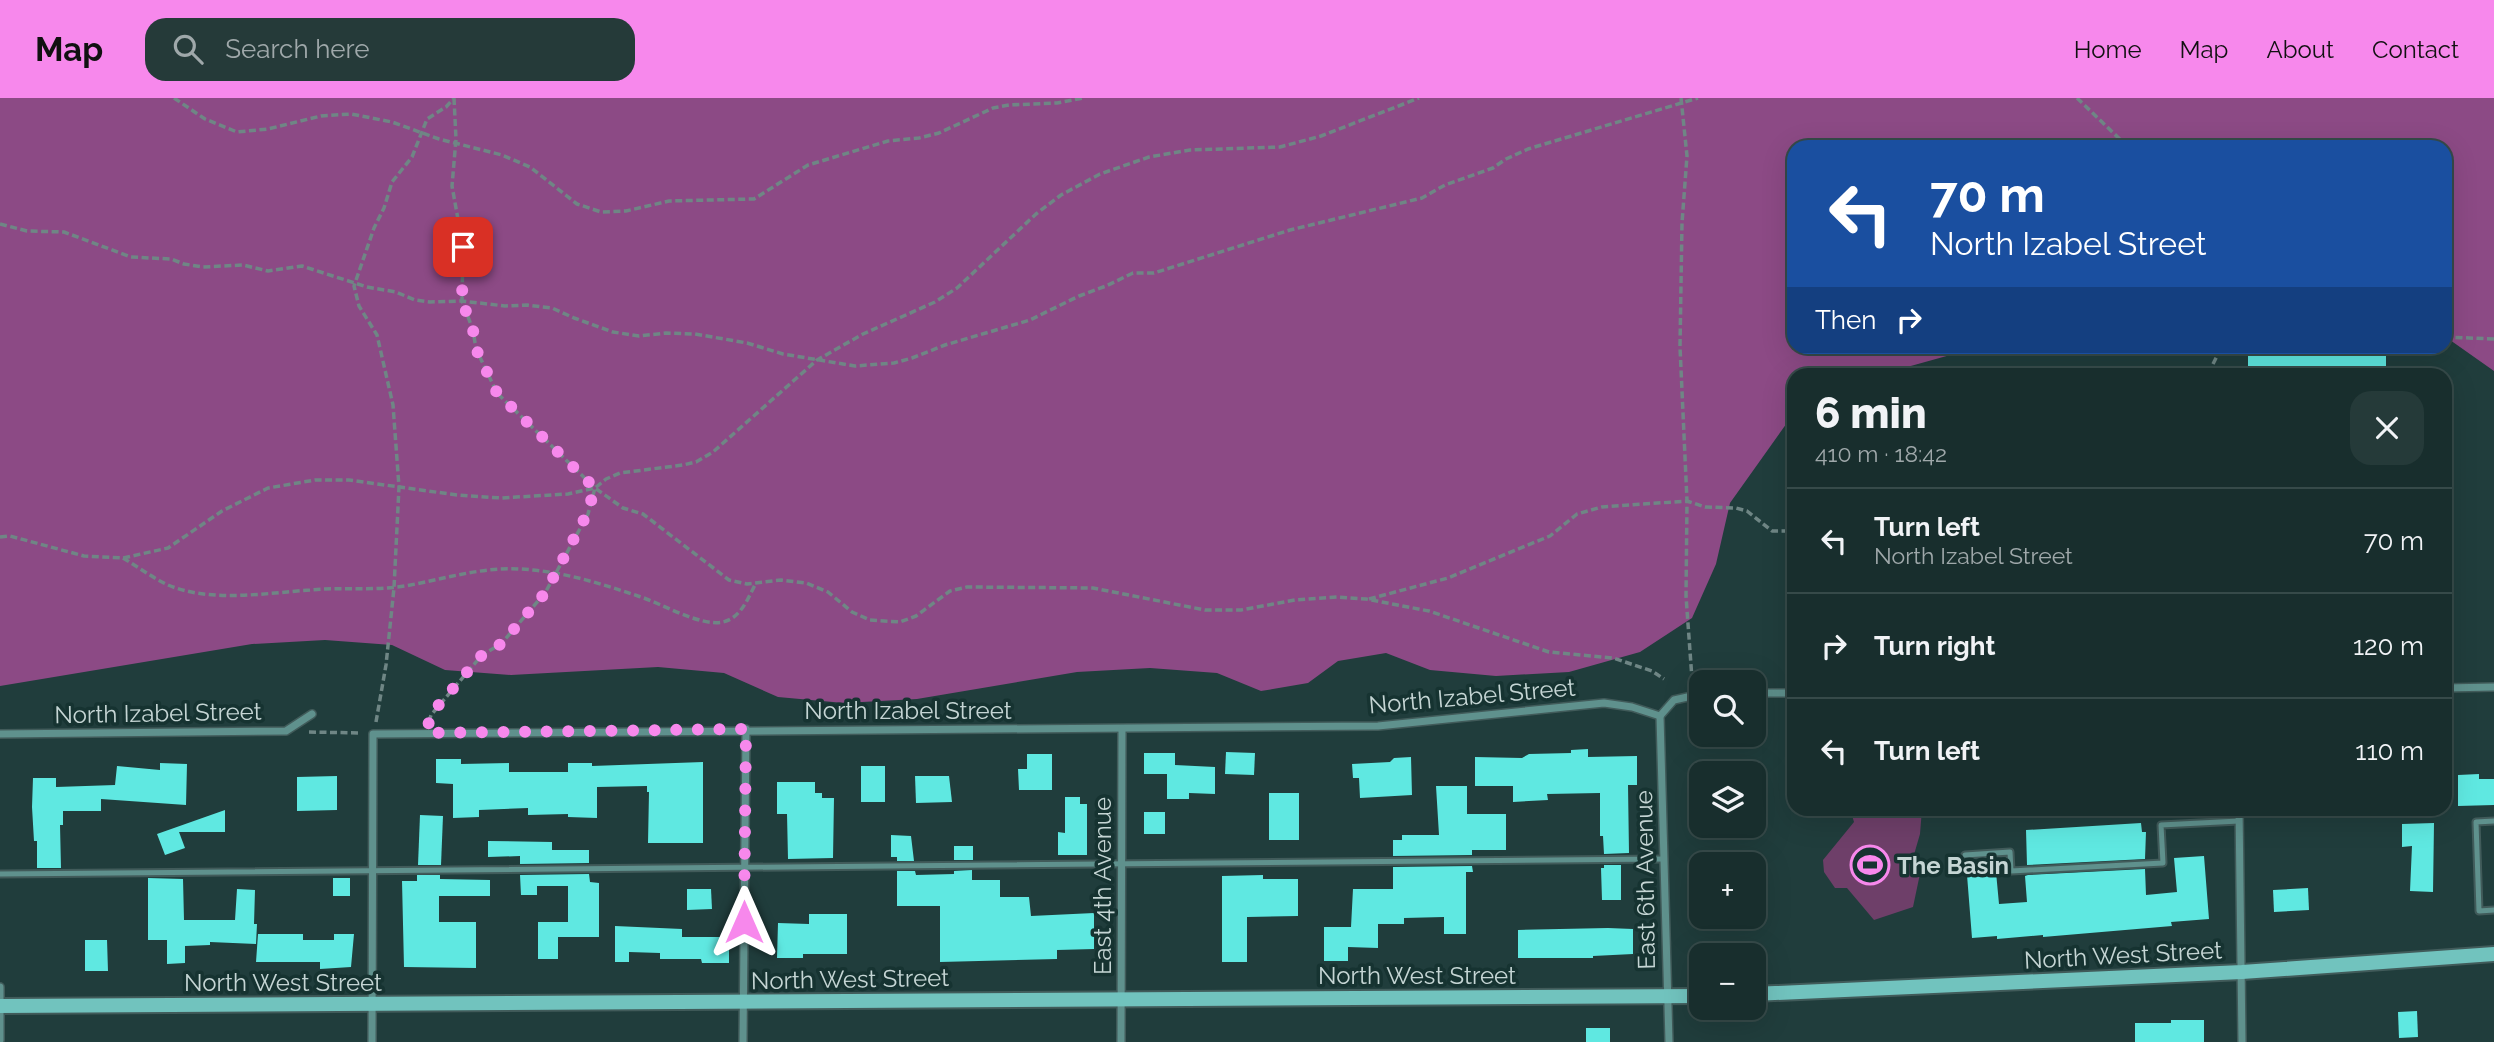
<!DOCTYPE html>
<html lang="en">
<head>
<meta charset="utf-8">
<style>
	:root { --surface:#182e2d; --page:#253a39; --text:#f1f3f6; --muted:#9fa8aa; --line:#364a49; --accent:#f788ec }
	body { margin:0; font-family:Raleway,sans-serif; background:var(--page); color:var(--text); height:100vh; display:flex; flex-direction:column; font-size:26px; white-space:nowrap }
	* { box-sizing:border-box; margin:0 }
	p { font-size:23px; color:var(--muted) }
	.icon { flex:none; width:38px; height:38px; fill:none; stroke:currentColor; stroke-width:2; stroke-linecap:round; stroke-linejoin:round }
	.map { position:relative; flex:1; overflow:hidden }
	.panel { position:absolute; left:1787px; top:270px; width:665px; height:448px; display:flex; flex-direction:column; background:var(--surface); border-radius:21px; box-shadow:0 7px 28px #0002,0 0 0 2px var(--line) }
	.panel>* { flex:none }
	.top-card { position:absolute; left:1787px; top:42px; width:665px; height:214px; border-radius:21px; box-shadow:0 7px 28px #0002,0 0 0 2px var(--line); background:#1a4fa0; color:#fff; overflow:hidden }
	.tools { position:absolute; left:1689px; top:572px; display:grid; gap:14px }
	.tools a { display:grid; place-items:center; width:77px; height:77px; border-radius:14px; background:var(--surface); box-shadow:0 7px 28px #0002,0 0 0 2px var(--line); font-size:35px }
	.pin { position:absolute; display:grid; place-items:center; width:60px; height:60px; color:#fff; margin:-30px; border-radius:14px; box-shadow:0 4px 10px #0006 }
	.me { position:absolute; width:77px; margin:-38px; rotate:0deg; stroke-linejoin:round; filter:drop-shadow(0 0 5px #0008) }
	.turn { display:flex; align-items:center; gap:24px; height:147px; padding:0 28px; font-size:32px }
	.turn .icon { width:91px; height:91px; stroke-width:2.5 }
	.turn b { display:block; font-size:49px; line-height:60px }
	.then { display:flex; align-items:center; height:66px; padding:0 28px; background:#0003; gap:14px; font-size:26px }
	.round { display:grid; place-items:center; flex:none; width:74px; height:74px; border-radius:21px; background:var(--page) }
	.overview { display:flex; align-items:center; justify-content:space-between; height:119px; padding:0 28px }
	h1 { font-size:42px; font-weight:800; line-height:52px }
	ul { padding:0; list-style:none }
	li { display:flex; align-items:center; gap:21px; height:105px; padding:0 28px; border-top:2px solid var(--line) }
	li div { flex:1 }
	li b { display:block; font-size:26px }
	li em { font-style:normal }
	header { display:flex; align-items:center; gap:42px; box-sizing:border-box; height:98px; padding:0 35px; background:var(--accent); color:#111 }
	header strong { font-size:33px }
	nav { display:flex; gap:38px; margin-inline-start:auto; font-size:24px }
	.search { width:490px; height:63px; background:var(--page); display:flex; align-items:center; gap:18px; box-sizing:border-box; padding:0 24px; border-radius:21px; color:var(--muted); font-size:26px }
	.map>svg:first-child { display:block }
	.green { fill:#6e3f69 }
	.forest { fill:#8c4a85 }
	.building { fill:#5fe8e1 }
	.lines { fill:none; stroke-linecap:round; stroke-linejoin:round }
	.lane-casing { stroke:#415b5a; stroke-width:9 }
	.street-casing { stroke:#415b5a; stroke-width:10 }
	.secondary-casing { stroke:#415b5a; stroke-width:18 }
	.path { stroke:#6f8685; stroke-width:3.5; stroke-dasharray:7 3.5; stroke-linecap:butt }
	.lane { stroke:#5f918d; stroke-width:5 }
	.street { stroke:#5f918d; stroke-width:7 }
	.secondary { stroke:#71c3be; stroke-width:14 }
	.route { stroke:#f788ec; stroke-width:12; stroke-dasharray:0 21.6 }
	.labels { text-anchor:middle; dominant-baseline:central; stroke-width:7; stroke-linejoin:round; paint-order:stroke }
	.street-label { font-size:24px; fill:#c5d5d4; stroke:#163331 }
	.poi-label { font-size:24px; font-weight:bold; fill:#c5d5d4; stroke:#163331; text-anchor:start }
</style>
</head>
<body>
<header>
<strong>Map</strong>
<div class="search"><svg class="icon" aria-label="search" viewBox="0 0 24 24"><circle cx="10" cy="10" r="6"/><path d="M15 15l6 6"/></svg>Search here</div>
<nav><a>Home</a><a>Map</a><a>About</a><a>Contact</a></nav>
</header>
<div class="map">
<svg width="2494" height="944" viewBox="0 0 2494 944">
	<rect width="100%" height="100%" fill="#203d3c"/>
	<path class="green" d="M1854 711H1922L1920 736 1913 760 1921 771 1913 809 1874 822 1847 790H1835L1824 774 1823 762 1854 724 1851 714Z"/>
	<path class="forest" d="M0 0H2494V273L2450 242 2445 208V185L2453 158 2445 136V49H1794V248L1979 249 1882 276H1794V315L1730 405 1716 466 1692 520 1640 554 1569 574 1496 578 1430 572 1386 555 1338 563 1308 585 1261 593 1217 575 1150 570 1077 574 917 601 844 605 778 599 724 575 658 569 511 577 445 572 392 547 325 542 252 546 0 588Z"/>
	<g class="building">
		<rect x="2248" y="248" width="138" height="28"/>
		<path d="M1588 651V659L1637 658V687H1628L1629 755 1604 756 1603 738H1600V695L1547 696 1548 702 1513 704V688H1475V659L1522 660 1529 656 1571 655V652Z"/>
		<path d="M1226 654 1255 655 1254 677 1225 676Z"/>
		<path d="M1144 655H1175V667L1215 669V696L1189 695V701H1167V676H1144Z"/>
		<path d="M1027 656H1052V692H1019L1018 671H1027Z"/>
		<path d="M1411 659 1412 697 1360 700 1359 680H1353L1352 666 1390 664 1394 660Z"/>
		<path d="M436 661H461V666L509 665V674H568V665H592V668L703 664V745H648L649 694H647V688L597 689V720L568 719V716L528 717V710L479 712V719L453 720V686L436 685Z"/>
		<path d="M160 665 187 666 186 707 101 701V713H63V727H60L61 770H37V743H34L32 709 33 680H56V689L115 687 117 668 160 672Z"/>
		<rect x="861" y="668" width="24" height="36"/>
		<path d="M2479 676V681H2494V707L2458 708V677Z"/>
		<path d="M337 678V712L297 713V679Z"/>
		<path d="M915 678H949L952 704 916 705Z"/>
		<path d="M777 684H815V695H822V700H834L833 760 788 761 787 716H777Z"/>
		<path d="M1436 688H1467V716H1506V752H1472V757L1393 758V742H1402V737H1439Z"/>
		<rect x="1269" y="695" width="30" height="47"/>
		<path d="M1065 699H1080V706H1087V757H1058V734L1065 735Z"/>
		<path d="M225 712V734H179L185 750 165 757 157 736Z"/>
		<rect x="1144" y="714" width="21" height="22"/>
		<path d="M420 717 443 718 441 767H418Z"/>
		<path d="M2141 725 2142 734H2146L2145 761 2027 767 2026 732Z"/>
		<path d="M2434 725 2433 794 2410 793 2412 748 2402 749V726Z"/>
		<path d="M891 737 911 738 914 763H897V759H891Z"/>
		<path d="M488 743 552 744V752H589V765L520 766V758L488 759Z"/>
		<rect x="954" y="748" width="19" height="14"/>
		<path d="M2204 758 2209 821 2171 824 2172 828 2043 839V837L1997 841V838L1972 840 1967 777 1996 774 1999 806 2027 804 2025 778 2028 777 2145 771 2146 797 2177 794 2174 760Z"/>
		<path d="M1604 767H1621V802H1602L1601 770H1604Z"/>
		<path d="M1472 768 1473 774H1466V836H1444V819L1404 820V826H1378V850L1348 849V863H1324V829H1351L1353 791H1393V769Z"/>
		<path d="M972 772V782H1000V799H1029L1031 818 1094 815V851L1057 852V861L940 864V808H897V773H915L916 777 954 776V773Z"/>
		<path d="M589 776 590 784 599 785V839H558V861H538V824H568V788H537V797H521L520 777Z"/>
		<path d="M417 777H440V781L490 782V798H439V824H476V870L404 869 402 783H417Z"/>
		<path d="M1263 777V781H1298V818L1247 819V864H1222V778Z"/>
		<path d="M148 780 183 781 184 822H235L237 791 255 792 254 826H257L256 846 210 844V847L185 848V865L167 866V842H148Z"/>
		<rect x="333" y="780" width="17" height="18"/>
		<path d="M2308 790 2309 812 2274 814 2273 792Z"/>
		<path d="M687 791H711L712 811 687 812Z"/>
		<path d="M809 816H847V856H803V860H777L778 825 809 826Z"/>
		<path d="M615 828 682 831V839H729V865H702L701 861H660V855L629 854V864H615Z"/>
		<path d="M1608 830 1633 831V856L1593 858V860H1518V832Z"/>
		<path d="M258 836H303V842H334V836H354L351 869 320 871V864H256Z"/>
		<path d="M85 842H107L108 873H85Z"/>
		<path d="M2417 913 2418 939 2399 940 2398 914Z"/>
		<path d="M2171 922H2204V944H2135V925H2171Z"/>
		<rect x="1586" y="930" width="24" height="14"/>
	</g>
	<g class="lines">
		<defs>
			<g id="lane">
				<path d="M2209 274V276"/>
				<path d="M2494 723 2476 724 2479 813 2494 812"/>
				<path d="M1965 757 2010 754 2011 773 2163 765 2161 727 2239 723"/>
				<path d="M0 776 1664 761"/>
			</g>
			<g id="street">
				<path d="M2445 590 2494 589"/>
				<path d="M1754 595H1794"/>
				<path d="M1660 618 1669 944"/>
				<path d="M1660 618 1674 602 1701 596"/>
				<path d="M0 636 286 633 312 616"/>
				<path d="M2239 710 2242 944"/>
				<path d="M0 889V942"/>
				<path d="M372 944 373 636 1378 628 1604 605 1632 609 1660 618"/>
				<path d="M743 944 746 631"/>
				<path d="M1121 944 1122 631"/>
			</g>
			<g id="secondary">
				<path d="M1754 896 2242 874 2494 856"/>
				<path d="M0 908 1701 898"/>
			</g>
		</defs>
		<use href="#lane" class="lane-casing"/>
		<use href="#street" class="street-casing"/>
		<use href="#secondary" class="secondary-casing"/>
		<g class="path">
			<path d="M174 0 205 21 237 34 268 31 321 18 351 16 392 24 439 41 502 57 530 69 577 106 601 114 626 113 669 103 754 101 808 67 888 43 919 40 939 35 993 10 1009 7 1057 5 1083 0"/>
			<path d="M454 0 456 41 452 88 463 149 462 203 473 232 476 251 497 295 595 390 623 410 643 416 729 482 747 486 781 482 806 485 828 494 852 514 870 522 900 524 916 518 950 493 967 489 1093 490 1205 512H1241L1295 502 1338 499 1366 501 1429 513 1549 554 1613 560 1652 573 1664 581"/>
			<path d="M1681 0 1687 58 1682 125 1680 249 1687 403 1686 498 1692 581"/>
			<path d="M2077 0 2128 49"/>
			<path d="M0 126 27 133 64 134 131 159 171 161 184 166 203 169 243 167 268 173 302 168 367 189 396 194 415 202 430 204 462 203 505 208 527 207 552 210 574 220 613 234 639 238 666 235 695 236 747 245 783 256 855 268 894 265 912 260 945 247 1030 222 1079 198 1106 188 1133 175H1154L1290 132 1422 100 1445 87 1493 70 1506 61 1528 51 1698 0"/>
			<path d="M2445 239 2494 241"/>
			<path d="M2213 266 2222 248"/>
			<path d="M0 439 10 438 84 458 123 460 168 450 222 413 268 390 315 382H349L457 397 501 400 568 396 595 390 606 381 620 375 683 367 696 364 713 354 817 262 863 236 935 204 957 190 1036 116 1061 97 1100 76 1149 59 1190 52 1280 49 1321 38 1419 0"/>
			<path d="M123 460C138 469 153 480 168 487 211 505 266 495 310 492 342 489 373 493 405 488 444 481 480 469 520 471 561 473 599 485 638 498 661 505 700 529 723 524 741 520 748 500 756 485"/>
			<path d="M1369 501 1448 480 1550 438 1577 416 1602 409 1687 403 1705 409 1736 410 1747 413 1772 433H1794"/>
			<path d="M376 624 386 567 394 490 399 389 393 307 377 237 359 208 354 188 374 130 384 110 392 84 412 59 427 21 446 9 454 0"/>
			<path d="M429 624 431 617 482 557 501 546 545 495 588 416 595 390"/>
			<path d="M309 634 360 635"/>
		</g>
		<use href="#lane" class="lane"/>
		<use href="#street" class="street"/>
		<use href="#secondary" class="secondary"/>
	</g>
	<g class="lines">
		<path class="route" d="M463 149 462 203 473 232 476 251 497 295 595 390 587 416 545 495 501 546 482 557 430 617 427 635 746 631 744 824"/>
	</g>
	<defs>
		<symbol id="stadium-ring" viewBox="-11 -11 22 22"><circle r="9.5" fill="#163331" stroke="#f788ec" stroke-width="1.5"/><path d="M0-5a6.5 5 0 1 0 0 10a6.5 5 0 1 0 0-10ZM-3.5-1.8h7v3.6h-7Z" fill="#f788ec"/></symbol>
	</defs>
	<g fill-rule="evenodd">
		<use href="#stadium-ring" x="1848" y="745" width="44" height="44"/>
	</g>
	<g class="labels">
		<g class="street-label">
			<text transform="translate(1472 598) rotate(-5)">North Izabel Street</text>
			<text x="908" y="612">North Izabel Street</text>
			<text transform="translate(158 615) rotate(-1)">North Izabel Street</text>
			<text transform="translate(1645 782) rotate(-91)">East 6th Avenue</text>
			<text transform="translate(1102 788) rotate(-90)">East 4th Avenue</text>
			<text transform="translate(2123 857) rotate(-3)">North West Street</text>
			<text x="1417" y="877">North West Street</text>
			<text transform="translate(850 881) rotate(-1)">North West Street</text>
			<text x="283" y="884">North West Street</text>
		</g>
		<g class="poi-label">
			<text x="1897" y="767">The Basin</text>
		</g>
	</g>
</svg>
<div class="tools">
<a><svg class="icon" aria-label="search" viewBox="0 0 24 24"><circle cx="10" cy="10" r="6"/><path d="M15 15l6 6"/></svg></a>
<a><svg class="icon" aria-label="layers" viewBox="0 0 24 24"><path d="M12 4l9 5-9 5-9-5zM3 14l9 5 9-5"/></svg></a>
<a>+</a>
<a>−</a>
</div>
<div class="pin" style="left:463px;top:149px;background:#d93025"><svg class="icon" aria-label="arrive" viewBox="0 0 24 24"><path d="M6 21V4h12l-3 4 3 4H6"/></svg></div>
<svg class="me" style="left:744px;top:824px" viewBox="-20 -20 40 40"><path d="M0-17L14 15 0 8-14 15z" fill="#f788ec" stroke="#fff" stroke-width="4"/></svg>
<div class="top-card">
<div class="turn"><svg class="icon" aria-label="left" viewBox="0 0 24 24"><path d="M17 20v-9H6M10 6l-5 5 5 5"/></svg><div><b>70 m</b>North Izabel Street</div></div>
<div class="then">Then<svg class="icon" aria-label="right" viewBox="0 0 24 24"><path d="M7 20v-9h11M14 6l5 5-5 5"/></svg></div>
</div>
<section class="panel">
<div class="overview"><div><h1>6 min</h1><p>410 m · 18:42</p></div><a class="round"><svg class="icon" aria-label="close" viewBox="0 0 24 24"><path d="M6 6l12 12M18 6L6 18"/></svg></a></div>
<ul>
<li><svg class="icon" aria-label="left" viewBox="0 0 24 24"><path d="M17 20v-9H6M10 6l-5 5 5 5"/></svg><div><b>Turn left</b><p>North Izabel Street</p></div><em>70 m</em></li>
<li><svg class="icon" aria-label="right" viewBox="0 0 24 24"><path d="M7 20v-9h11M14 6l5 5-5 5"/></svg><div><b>Turn right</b></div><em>120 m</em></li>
<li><svg class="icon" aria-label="left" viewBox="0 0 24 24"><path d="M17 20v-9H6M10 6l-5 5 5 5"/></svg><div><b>Turn left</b></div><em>110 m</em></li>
</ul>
</section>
</div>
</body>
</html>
